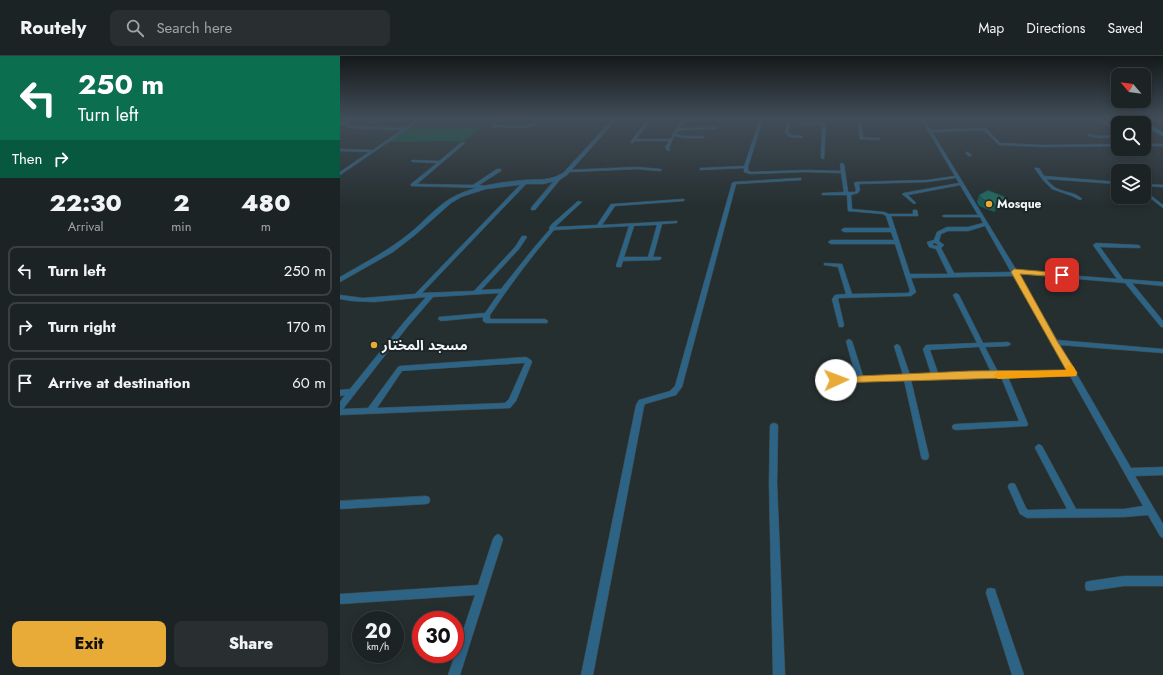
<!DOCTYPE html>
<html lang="en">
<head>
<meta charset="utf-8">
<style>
	:root { --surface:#1c2324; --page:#292f31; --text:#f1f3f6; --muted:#a0a4a6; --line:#3a4041; --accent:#e9ab38 }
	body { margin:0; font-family:Jost,"Noto Sans Arabic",sans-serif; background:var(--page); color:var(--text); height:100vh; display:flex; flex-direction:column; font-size:15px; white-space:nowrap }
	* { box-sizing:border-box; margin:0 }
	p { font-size:13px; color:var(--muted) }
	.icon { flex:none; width:22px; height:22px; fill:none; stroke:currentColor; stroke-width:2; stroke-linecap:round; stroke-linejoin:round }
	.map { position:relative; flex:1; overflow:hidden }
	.sheet { display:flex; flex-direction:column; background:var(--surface); width:340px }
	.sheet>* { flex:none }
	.top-card { background:#0b6e4f; color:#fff; overflow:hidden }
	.needle { width:26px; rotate:299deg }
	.tools { position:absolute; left:771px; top:12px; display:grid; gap:8px }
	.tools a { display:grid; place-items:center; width:40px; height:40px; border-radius:8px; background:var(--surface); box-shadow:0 2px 10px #0003,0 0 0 1px var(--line); font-size:20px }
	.speed { position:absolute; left:12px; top:555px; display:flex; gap:8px; font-size:20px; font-weight:700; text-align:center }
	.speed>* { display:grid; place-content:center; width:52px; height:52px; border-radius:50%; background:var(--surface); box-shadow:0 2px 10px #0003,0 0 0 1px var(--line); line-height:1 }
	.speed small { font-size:10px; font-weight:400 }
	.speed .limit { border:6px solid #d22; background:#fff; color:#111 }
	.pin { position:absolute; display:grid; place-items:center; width:34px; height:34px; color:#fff; margin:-17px; border-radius:8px; box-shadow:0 2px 6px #0006 }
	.me { position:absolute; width:44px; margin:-22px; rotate:88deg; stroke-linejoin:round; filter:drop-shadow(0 0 3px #0008) }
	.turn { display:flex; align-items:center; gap:14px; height:84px; padding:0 12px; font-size:18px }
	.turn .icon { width:52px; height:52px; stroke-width:2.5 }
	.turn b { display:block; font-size:28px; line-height:34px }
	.then { display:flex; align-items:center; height:38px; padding:0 12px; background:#0003; gap:8px; font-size:15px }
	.eta { display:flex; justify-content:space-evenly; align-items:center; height:68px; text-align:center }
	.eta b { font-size:24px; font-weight:800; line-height:28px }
	.primary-button { display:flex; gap:8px; margin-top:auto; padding:8px 12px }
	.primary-button a { flex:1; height:46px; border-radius:8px; background:var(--accent); color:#111; font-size:16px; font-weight:800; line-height:46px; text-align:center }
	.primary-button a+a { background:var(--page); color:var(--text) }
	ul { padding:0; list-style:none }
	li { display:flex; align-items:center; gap:12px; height:50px; margin:0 8px 6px; padding:0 4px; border:2px solid var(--line); border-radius:8px }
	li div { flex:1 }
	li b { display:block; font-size:15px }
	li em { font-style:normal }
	header { display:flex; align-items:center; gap:24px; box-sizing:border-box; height:56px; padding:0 20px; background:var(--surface); border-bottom:1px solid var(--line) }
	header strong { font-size:19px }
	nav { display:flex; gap:22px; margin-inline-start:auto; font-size:14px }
	.search { width:280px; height:36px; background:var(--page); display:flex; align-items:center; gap:10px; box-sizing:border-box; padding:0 14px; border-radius:8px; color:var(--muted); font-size:15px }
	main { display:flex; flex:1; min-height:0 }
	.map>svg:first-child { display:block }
	.green { fill:#065e3a }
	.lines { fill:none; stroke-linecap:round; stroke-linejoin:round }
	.minor-casing { stroke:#424b4c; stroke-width:1 }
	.tertiary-casing { stroke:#424b4c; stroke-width:1 }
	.secondary-casing { stroke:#424b4c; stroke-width:1 }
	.minor { fill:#2d6385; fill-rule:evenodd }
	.tertiary { fill:#2d6385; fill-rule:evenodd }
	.secondary { fill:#1b81b6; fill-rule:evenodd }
	.wall { fill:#1e5953 }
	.shaded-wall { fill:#184943 }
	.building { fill:#236860; stroke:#184943 }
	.route { fill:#e9ab38; stroke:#976f24 }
	.slow { fill:#f59e0b }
	.poi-dot { fill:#e9ab38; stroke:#1d2527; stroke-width:1.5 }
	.labels { text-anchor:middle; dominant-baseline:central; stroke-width:4; stroke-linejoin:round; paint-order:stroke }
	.far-poi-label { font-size:12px; font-weight:bold; fill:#f0f6f7; stroke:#1d2527; text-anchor:start }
	.poi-label { font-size:14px; font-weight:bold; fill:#f0f6f7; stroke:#1d2527; text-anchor:start }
</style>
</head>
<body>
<header>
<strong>Routely</strong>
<div class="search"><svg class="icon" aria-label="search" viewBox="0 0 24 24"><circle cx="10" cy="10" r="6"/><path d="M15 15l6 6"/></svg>Search here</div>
<nav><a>Map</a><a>Directions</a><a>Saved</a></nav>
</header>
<main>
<section class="sheet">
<div class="top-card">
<div class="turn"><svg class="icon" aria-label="left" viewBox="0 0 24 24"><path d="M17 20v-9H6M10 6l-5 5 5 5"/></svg><div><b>250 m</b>Turn left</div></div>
<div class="then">Then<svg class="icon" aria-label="right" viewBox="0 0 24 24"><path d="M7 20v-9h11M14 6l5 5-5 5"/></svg></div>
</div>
<div class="eta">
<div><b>22:30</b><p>Arrival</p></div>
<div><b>2</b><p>min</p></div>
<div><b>480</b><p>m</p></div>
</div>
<ul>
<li><svg class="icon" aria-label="left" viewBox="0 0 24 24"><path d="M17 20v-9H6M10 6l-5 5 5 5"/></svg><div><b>Turn left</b></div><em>250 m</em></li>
<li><svg class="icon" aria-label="right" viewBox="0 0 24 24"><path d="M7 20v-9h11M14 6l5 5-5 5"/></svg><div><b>Turn right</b></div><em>170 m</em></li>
<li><svg class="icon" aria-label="arrive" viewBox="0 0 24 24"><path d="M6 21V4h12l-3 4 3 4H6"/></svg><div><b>Arrive at destination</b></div><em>60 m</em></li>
</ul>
<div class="primary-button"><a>Exit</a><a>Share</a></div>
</section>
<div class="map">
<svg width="823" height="619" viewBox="0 0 823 619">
	<rect width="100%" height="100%" fill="#262f30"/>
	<path class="green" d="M69 71 140 72 124 85 48 86Z"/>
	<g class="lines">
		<defs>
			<g id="minor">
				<path d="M78 63H82L0 119V116L29 96 0 95V93L33 94 62 74 8 72 5 69H0V67H7L9 70 65 72Z"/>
				<path d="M157 63H161L155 69 186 70 191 68 196 63H200L193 70 186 72 152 71V67Z"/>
				<path d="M309 63H312L296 83H330L333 80 332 79 343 63H346L340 72 376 71 378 72 376 73 339 74 336 78 344 80H363L365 81 363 82H344L334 80 329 92 330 94 328 95 325 92 329 85H295L293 87H291V85Z"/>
				<path d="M330 63H333L331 66 328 65Z"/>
				<path d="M420 63H423L408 111V114L411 116 466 114 501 115 500 108 502 107 504 108 508 136H515L516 134 514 127 516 126 587 124 615 120 581 63H583L590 74 646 72 660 87 703 89 778 88V90L703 91 659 89 644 74 592 76 677 215 777 223 753 189 756 187 798 189 800 190V192L760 191 783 223 823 226V230L792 227 823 265V271H821L785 227 679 218 717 284 823 293V297L720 289 791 412 823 411V419L795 420 823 468V482L820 480 808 459 784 461 687 462 680 458 668 431 669 428 672 427 675 428 686 452 688 454 727 453 695 392 696 390 699 388 702 390 736 453H784L803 450 730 320 668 321 688 368 687 370 616 374 613 373 612 371 613 369 616 368 679 365 661 321 571 324 589 400 588 403 585 404 582 403 581 400 564 324 493 326 492 324 493 322 496 321H516L506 285 509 283 512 285 523 320 563 319 554 290 557 288 560 290 570 319 591 318 583 293 586 289 637 287 613 239 616 237 619 239 643 287 668 286 671 288 668 290 645 291 658 316 727 314 712 288 710 286V285L674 220 571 222 576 236 571 240 499 242 498 243 504 269 503 271H499L492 243 495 239 506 238 498 211 484 209V207L502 208 512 238 568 237 570 235 555 188H491L488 186 491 184H554L551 176H504L501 174 504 172H550L546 160 543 158 508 155 507 139H482V137H484L504 136 501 117 466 116 410 118 404 116V112L360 114V112H362L404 110ZM616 122 619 127 564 137 562 138 574 148 576 147 568 139 620 129 638 159H604L602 160 604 161H640L643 167 628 171H607L597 176 594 184 587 186 589 191 596 193 608 218H570L551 160H578V159L577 154H573V158H549L544 156 512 153 511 139 518 137 520 134 519 128 587 126ZM645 170 671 216 614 217 601 192 604 189 599 185 601 178 608 175H628ZM593 187H595L598 189 597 190 593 189ZM639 291 651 316 598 317 590 294Z"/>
				<path d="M448 63H451L448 76 452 79 462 80V82L450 81 445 77Z"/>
				<path d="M518 63H521L523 81 539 82H540V84L520 83Z"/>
				<path d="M756 63H760L778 73V75Z"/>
				<path d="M461 66 484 67 486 68 484 103 481 102 482 69 462 68Z"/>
				<path d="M749 78 759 80 778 79V81L759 82 748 80V78Z"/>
				<path d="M122 86 125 87 77 128 133 129 157 113H161V115L139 129 147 130V132L71 130V128L97 107 73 106 71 105 72 104 99 105Z"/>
				<rect x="804" y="88" width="19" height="2"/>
				<path d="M627 96 631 98V100H629L626 98V96Z"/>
				<path d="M297 111 320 113 322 114 320 115 297 113 229 116 227 115 229 114Z"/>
				<path d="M695 112H699L704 120 778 126V128L706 123C710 127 713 131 718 133 727 137 735 136 742 143L740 144 732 140 712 133 703 124 695 113Z"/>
				<path d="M219 119 223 120 195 154H191V152Z"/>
				<path d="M459 122H461V124L396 128 342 331 336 339 305 348 304 350 253 619H241L296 349 299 344 330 335 335 330 392 127 394 126Z"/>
				<path d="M184 125 188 126 82 237 134 235 175 191 182 180H186L187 181 179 193 141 234 161 233 192 194 210 173 209 172 212 168 238 145 242 146 215 171 257 169 271 148H273L343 143 345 144 343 145 275 150 262 169 337 165V167H335L322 168 313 201H321V203L319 204 283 205 281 211H277L276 210 289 170 214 174C191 201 170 229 150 259V263H205L208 265 207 267H146L143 265V261L101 265 98 263 99 261 145 257 159 237 93 241 68 270 3 353 28 352 58 311 60 310 186 301 191 304 192 306 176 345 170 352 0 359V346L5 339 0 340V334L10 333 64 266 86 241 34 246 12 245 0 243V239L23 242 75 238ZM317 169 308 201H284L294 170ZM185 307 169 343 165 347 37 352 62 315Z"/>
				<path d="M804 128 823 129V131L804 130Z"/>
				<path d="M804 134 823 149V152L804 137Z"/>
				<path d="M434 367 437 368 438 370 437 427 445 619H433L429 427 430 370 431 368Z"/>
				<path d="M86 440 89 441 90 444 89 447 86 448 0 453V445Z"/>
				<path d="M158 478 161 480 163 483 120 619H108L135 539 0 548V538L138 529 153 483 155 480Z"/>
				<path d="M784 520H823V530H784L750 535 746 534 745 530 746 526 750 525Z"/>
				<path d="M651 532 655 533 656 537 684 619H672L646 537 647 533Z"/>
			</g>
			<path id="tertiary" d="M273 63H277L227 119 219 124 203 128H186L146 133 121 141 111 147 75 179 53 196 0 226V221C24 207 48 195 70 177 85 165 99 147 117 139 138 129 162 126 185 124 199 123 210 125 223 117Z"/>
			<path id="secondary" d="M790 63C801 61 814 71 823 76V80L804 70V67H798Z"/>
		</defs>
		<use href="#minor" class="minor-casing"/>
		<use href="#tertiary" class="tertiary-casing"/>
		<use href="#secondary" class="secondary-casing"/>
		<use href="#minor" class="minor"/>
		<use href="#tertiary" class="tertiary"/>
		<use href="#secondary" class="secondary"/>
	</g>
	<path class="wall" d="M639 139 665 149 654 156 639 150 637 146Z"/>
	<path class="shaded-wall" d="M668 142 665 149 654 156 657 150Z"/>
	<path class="building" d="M648 134 668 142 657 150 642 143 639 139Z"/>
	<linearGradient id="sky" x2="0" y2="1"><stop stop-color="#151a1a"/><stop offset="0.42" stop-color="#414d59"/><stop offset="1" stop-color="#414d59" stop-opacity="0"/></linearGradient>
	<rect width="823" height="149" fill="url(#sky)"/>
	<path class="route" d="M674 213 722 217 726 219 722 221 680 218 717 285 736 315 737 317 736 320 493 327 491 324 496 321 630 315 726 314 671 216Z"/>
	<path class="slow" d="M730 309 733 310 737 317 736 320 658 323 653 319 658 316 726 314V310Z"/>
	<g class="poi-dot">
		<circle cx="649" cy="148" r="4"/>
		<circle cx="34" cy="289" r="4"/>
	</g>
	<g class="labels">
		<g class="far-poi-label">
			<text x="657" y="148">Mosque</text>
		</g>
		<g class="poi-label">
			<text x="42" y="289">مسجد المختار</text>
		</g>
	</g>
</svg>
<div class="tools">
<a><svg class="needle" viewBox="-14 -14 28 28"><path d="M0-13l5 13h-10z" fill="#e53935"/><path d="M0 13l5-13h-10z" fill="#a0a4a6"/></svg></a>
<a><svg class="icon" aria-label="search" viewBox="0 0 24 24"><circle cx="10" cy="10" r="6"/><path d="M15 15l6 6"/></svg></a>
<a><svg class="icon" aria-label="layers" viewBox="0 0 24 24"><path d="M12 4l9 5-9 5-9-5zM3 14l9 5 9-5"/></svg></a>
</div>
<div class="speed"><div>20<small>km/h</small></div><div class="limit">30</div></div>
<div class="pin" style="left:722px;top:219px;background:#d93025"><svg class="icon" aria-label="arrive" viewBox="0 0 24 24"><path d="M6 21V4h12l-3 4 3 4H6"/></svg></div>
<svg class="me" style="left:496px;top:324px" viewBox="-20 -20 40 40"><circle r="19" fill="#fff"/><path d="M0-13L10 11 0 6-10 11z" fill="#e9ab38"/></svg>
</div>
</main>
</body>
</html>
